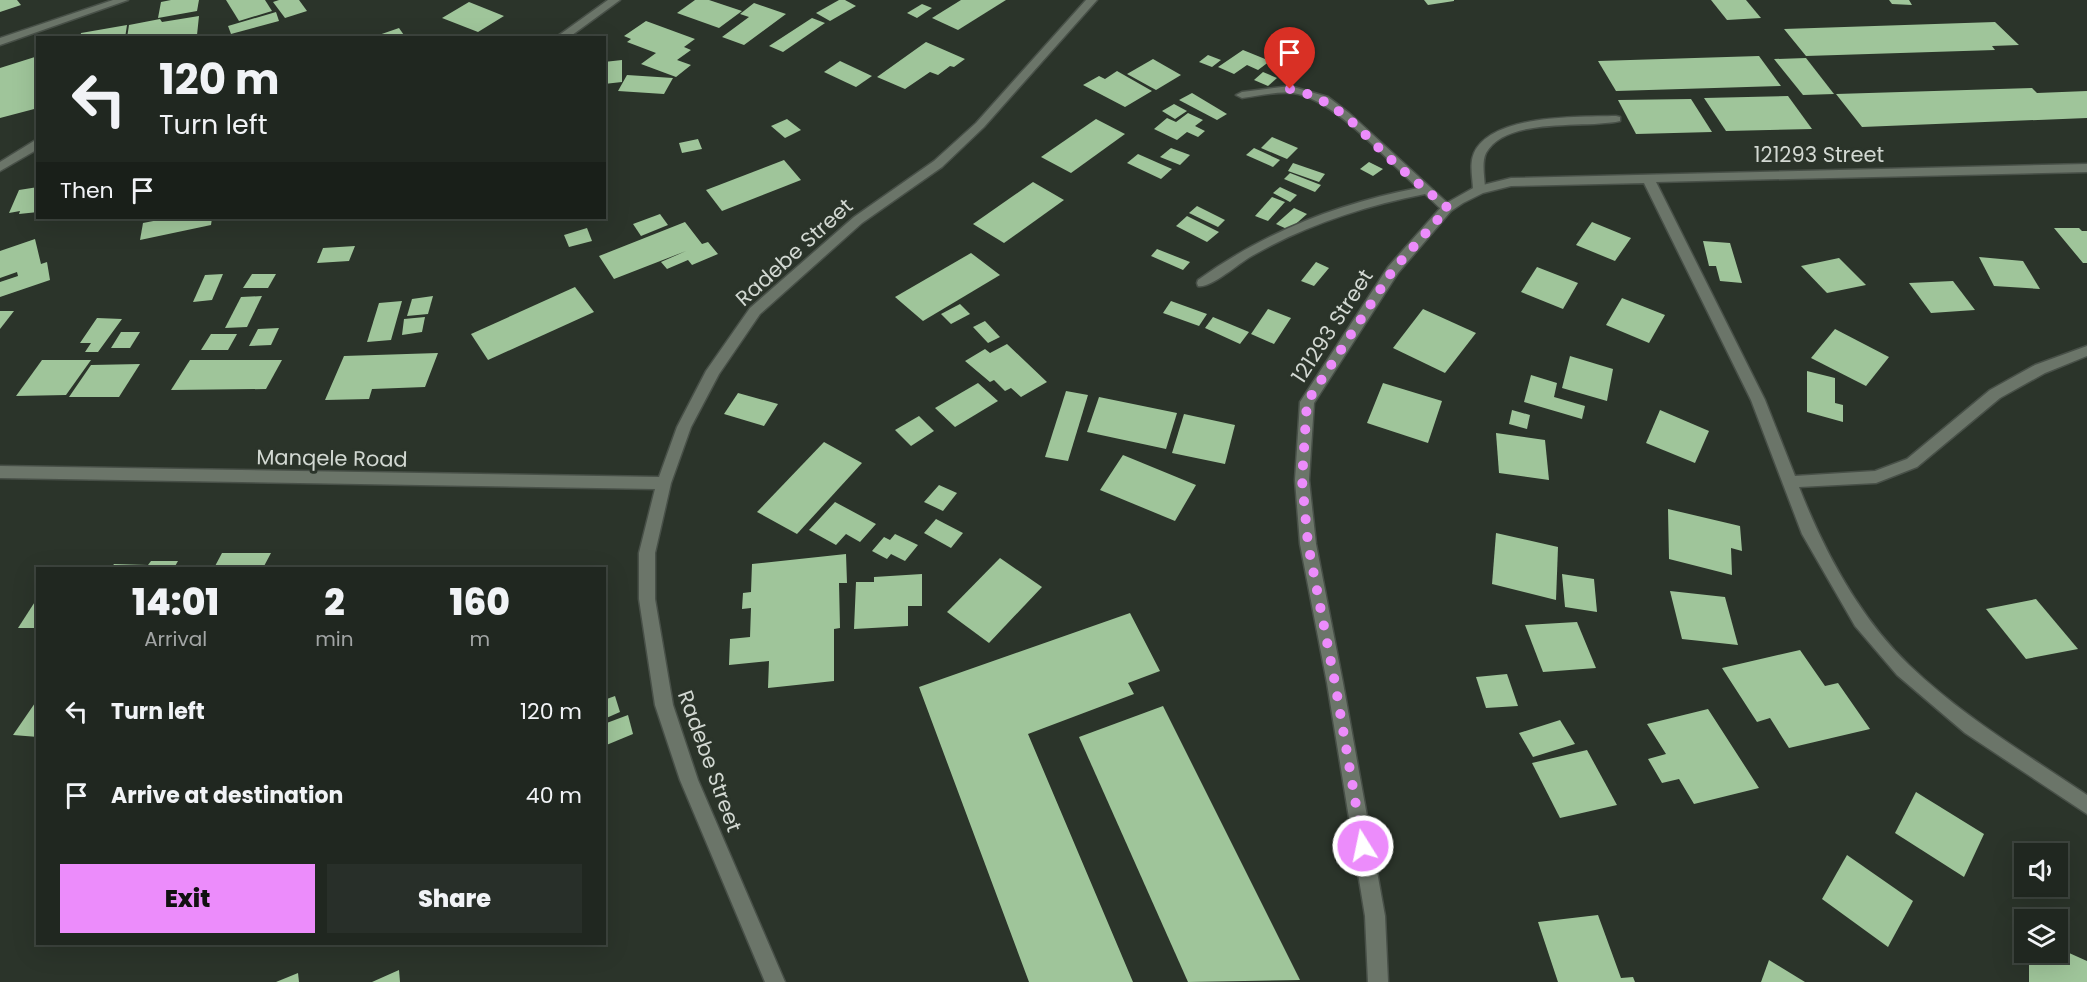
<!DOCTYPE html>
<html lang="en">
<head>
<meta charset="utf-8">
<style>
	:root { --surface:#202720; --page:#282f29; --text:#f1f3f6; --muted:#a2a5a5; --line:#3d443e; --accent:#ec8cfb }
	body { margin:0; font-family:Poppins,sans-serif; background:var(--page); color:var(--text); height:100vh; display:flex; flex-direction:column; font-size:22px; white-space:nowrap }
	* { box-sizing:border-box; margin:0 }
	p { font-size:20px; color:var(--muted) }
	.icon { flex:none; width:33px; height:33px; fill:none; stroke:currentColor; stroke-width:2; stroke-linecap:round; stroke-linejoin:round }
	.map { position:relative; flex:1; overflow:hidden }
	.details { position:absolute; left:36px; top:567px; width:570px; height:378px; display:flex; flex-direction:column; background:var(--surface); border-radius:0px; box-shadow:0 6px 24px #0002,0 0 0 2px var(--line) }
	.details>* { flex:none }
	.top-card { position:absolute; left:36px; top:36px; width:570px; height:183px; border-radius:0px; box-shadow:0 6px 24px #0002,0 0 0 2px var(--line); background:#202720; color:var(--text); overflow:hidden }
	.controls { position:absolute; left:2014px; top:843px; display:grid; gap:12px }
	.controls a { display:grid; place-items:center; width:54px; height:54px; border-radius:0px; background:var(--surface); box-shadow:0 6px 24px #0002,0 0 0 2px var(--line); font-size:30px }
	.pin { position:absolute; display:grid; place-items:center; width:51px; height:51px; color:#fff; margin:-62px -26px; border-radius:50% 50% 50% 0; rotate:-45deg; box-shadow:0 0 6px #0007 }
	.pin .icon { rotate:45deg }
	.me { position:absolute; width:66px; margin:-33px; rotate:350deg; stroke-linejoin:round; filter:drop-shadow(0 0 4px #0008) }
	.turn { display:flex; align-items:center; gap:21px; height:126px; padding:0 24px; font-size:27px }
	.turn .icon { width:78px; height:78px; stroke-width:2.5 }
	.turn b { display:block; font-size:42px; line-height:51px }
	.then { display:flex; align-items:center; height:57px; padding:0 24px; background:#0003; gap:12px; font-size:22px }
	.eta { display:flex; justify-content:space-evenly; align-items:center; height:102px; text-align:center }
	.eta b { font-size:36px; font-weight:800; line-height:42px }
	.cta { display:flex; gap:12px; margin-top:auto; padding:12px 24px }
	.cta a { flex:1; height:69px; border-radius:0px; background:var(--accent); color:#111; font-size:24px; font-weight:800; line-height:69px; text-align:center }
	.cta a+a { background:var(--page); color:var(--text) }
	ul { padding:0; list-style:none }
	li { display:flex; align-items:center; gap:18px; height:84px; padding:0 24px }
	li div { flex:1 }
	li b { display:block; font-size:22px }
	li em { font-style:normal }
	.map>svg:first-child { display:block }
	.building { fill:#9fc59a }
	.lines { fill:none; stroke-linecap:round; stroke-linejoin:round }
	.lane-casing { stroke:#485048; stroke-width:3 }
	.street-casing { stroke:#485048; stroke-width:3 }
	.lane { fill:#6b7569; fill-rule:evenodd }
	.street { fill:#6b7569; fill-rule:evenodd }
	.route { stroke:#ec8cfb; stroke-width:10; stroke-dasharray:0 18 }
	.labels { text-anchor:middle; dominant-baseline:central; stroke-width:6; stroke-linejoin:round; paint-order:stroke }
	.street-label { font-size:21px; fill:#d2d8d2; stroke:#2b342a }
</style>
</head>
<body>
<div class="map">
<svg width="2087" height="982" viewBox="0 0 2087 982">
	<rect width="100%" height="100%" fill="#2b342a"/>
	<g class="building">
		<path d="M0 0H17L21 5 0 12Z"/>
		<path d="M171 0H199L197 11 158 18 161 2Z"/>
		<path d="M226 0H265L272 11 239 21Z"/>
		<path d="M279 0H299L307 11 285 18 273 2Z"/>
		<path d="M695 0H709L742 11 719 28 677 13Z"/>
		<path d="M839 0H845L856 6 830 21 816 13Z"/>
		<path d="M961 0H1006L958 30 932 18Z"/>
		<path d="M1424 0H1454V1L1428 5Z"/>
		<path d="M1711 0H1746L1761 18 1727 20Z"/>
		<path d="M1889 0H1909L1912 5 1892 4Z"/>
		<path d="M469 2 504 16 478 32 442 18Z"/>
		<path d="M754 3 786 14 744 45 722 37 749 17 740 14Z"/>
		<path d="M922 4 932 8 917 18 907 13Z"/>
		<path d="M276 12 279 21 231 34 228 26Z"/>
		<path d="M199 16 197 35 183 38H127L129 25 160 19 162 22Z"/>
		<path d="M812 18 825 23 783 52 769 46Z"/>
		<path d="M646 21 695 39 684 47 691 50 677 60 691 65 676 77 641 64 656 53 627 42 631 39 624 36Z"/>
		<path d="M1995 22 2019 45 1992 46 1995 50 1806 56 1784 29Z"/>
		<path d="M127 25 125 38H80L81 33Z"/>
		<path d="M399 28 406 38H373V37Z"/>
		<path d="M926 42 965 59 954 67 950 66 938 75 930 72 905 89 877 77Z"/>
		<path d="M1243 50 1270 61 1258 70 1247 65 1234 74 1218 67Z"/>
		<path d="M1208 55 1221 60 1212 67 1199 62Z"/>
		<path d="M38 56V108L0 118V68Z"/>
		<path d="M1759 56 1781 86 1616 91 1598 61Z"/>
		<path d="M1806 58 1834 94 1803 95 1774 59Z"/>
		<path d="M1153 59 1181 75 1156 90 1127 74Z"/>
		<path d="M622 60V82L604 84V62Z"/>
		<path d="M840 61 872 76 856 87 824 72Z"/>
		<path d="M1117 71 1152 91 1125 107 1083 85 1099 76 1105 79Z"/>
		<path d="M1263 72 1277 78 1268 86 1254 80Z"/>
		<path d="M627 75 673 78 664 94 618 91Z"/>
		<path d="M2032 88 2037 93 2087 91V118L1862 127 1836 94Z"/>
		<path d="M1192 93 1227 114 1217 120 1179 100Z"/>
		<path d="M1788 96 1812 129 1726 131 1704 98Z"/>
		<path d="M1691 99 1712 132 1636 134 1618 100Z"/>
		<path d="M1174 104 1187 111 1175 119 1162 111Z"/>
		<path d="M1188 113 1203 120 1195 126 1205 131 1198 137 1187 132 1177 140 1154 129 1167 118 1176 122Z"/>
		<path d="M787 119 801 130 785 138 771 126Z"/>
		<path d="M1096 119 1125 134 1071 173 1041 157Z"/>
		<path d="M1272 137 1298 148 1287 159 1261 148Z"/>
		<path d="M698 139 702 149 682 153 679 143Z"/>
		<path d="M1171 148 1190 155 1180 165 1160 157Z"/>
		<path d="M1254 148 1280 160 1273 167 1246 155Z"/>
		<path d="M1138 154 1172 169 1161 179 1127 163Z"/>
		<path d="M784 160 801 180 722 211 706 190Z"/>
		<path d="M1369 162 1383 169 1373 176 1360 169Z"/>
		<path d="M1293 163 1325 174 1319 182 1288 171Z"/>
		<path d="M1290 173 1321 185 1315 192 1284 179Z"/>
		<path d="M1033 182 1064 200 1004 243 973 224Z"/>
		<path d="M38 187V212L19 214 20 211 9 213 19 190Z"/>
		<path d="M1280 187 1297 195 1290 202 1273 193Z"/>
		<path d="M1272 197 1285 202 1268 221 1255 216Z"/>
		<path d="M1197 206 1225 220 1218 227 1189 213Z"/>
		<path d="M1294 208 1307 214 1289 230 1276 224Z"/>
		<path d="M660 214 668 225 641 236 633 224Z"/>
		<path d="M1187 216 1219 232 1207 242 1176 226Z"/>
		<path d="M169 218H212L211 225 140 240 143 223Z"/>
		<path d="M685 222 702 244 708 242 718 254 692 265 688 260 667 269 661 262 686 251 614 279 599 256Z"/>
		<path d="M1592 222 1631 238 1615 261 1576 245Z"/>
		<path d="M587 228 592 241 569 247 564 235Z"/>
		<path d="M2054 228H2079L2082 231H2087V263H2083Z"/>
		<path d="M35 239 41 264 47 262 50 280 0 297V282L18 276 17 272 0 278V251Z"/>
		<path d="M1703 241 1730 243 1742 283 1720 281 1716 266H1709Z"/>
		<path d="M355 246 349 261 317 263 323 248Z"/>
		<path d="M1157 249 1190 262 1183 270 1151 256Z"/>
		<path d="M971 253 1000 275 923 321 895 297Z"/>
		<path d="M1979 257 2023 261 2040 289 1994 286Z"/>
		<path d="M1839 258 1866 285 1827 293 1801 266Z"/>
		<path d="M1316 262 1329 268 1314 286 1301 281Z"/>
		<path d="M1537 267 1578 283 1563 309 1521 292Z"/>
		<path d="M223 274 212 300 193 302 205 275Z"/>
		<path d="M252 274H276L268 288H243Z"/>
		<path d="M1953 281 1975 310 1931 313 1909 283Z"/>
		<path d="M575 287 594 312 488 360 471 334Z"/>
		<path d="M262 296 247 327 225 328 241 297Z"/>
		<path d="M433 296 428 314 407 316 412 299Z"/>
		<path d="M1622 298 1665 315 1649 343 1606 325Z"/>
		<path d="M402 301 391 340 367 342 379 303Z"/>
		<path d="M1171 301 1207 314 1199 326 1163 313Z"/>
		<path d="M960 304 970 314 951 324 941 314Z"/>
		<path d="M1268 309 1291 318 1274 344 1251 334Z"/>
		<path d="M1423 309 1476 333 1445 373 1393 348Z"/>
		<path d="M0 311H14L0 329Z"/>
		<path d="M425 317 422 332 402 335 404 319Z"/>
		<path d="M1213 317 1249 332 1240 344 1205 328Z"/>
		<path d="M97 318 122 319 98 352H85L91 343H80Z"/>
		<path d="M985 321 1000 337 988 343 973 327Z"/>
		<path d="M279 328 271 345 249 346 258 329Z"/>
		<path d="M1835 329 1889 357 1866 386 1811 358Z"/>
		<path d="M121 332H140L130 348H111Z"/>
		<path d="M211 334H237L228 350H201Z"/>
		<path d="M1007 344 1047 382 1021 397 1011 388 1005 391 994 380 990 382 965 361 985 349 990 353Z"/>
		<path d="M438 353 425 387 372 389 369 399 325 400 344 356Z"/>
		<path d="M1570 356 1613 369 1607 401 1562 388Z"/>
		<path d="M42 360H91L66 395 16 396Z"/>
		<path d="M190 360H282L266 389 171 390Z"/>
		<path d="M140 364 119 397H69L91 365Z"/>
		<path d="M1807 371 1835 378V403L1843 405V422L1807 412Z"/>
		<path d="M1531 375 1557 383 1554 397 1585 406 1582 419 1524 402Z"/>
		<path d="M978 383 998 401 955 427 935 408Z"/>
		<path d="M1383 383 1442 401 1428 443 1367 423Z"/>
		<path d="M1066 391 1088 395 1068 461 1045 457Z"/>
		<path d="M738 393 778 404 764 426 724 414Z"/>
		<path d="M1099 397 1177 413 1166 449 1087 432Z"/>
		<path d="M1512 410 1530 415 1527 429 1509 424Z"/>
		<path d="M1660 410 1709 431 1695 463 1646 443Z"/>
		<path d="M1184 414 1235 425 1225 464 1172 453Z"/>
		<path d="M919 416 934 431 911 446 895 430Z"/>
		<path d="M1496 433 1545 440 1549 480 1499 473Z"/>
		<path d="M824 442 862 463 797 534 757 512Z"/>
		<path d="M1123 455 1196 485 1175 521 1100 490Z"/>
		<path d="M939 485 957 493 943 511 924 502Z"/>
		<path d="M835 502 876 524 860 542 846 534 836 545 809 530Z"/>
		<path d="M1668 509 1740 526 1742 551 1731 548 1732 575 1669 559Z"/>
		<path d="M936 519 963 533 951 548 924 533Z"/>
		<path d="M1496 533 1558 547 1556 600 1492 584Z"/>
		<path d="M895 534 918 545 905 561 891 554 887 559 872 551 884 537 890 540Z"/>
		<path d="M222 553H271L263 568H214Z"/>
		<path d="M846 554 847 583H839L840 628 834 629V681L768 688 769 661 729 665 730 639 750 637 751 608 742 609 743 593 751 592 752 564Z"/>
		<path d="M1000 558 1042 587 989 643 947 612Z"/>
		<path d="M151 561H178L174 568H111L114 564 148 565Z"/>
		<path d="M922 574V606H908V626L854 629 856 582H874V577Z"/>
		<path d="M1562 574 1594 579 1597 612 1565 607Z"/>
		<path d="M1670 591 1725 597 1738 645 1682 639Z"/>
		<path d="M38 597V628H18Z"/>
		<path d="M2036 599 2078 649 2026 659 1986 609Z"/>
		<path d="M1130 613 1160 671 1128 683 1134 694 1028 734 1133 982H1029L919 687Z"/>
		<path d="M1577 622 1596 668 1543 672 1525 625Z"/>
		<path d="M1800 650 1825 686 1838 683 1870 729 1789 748 1770 718 1757 722 1722 668Z"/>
		<path d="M1507 674 1518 706 1486 708 1476 677Z"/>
		<path d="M615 696 620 712 604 719V700Z"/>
		<path d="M35 703H38V737L13 735Z"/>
		<path d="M1163 706 1300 980 1188 982 1079 737Z"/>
		<path d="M1708 709 1759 788 1694 804 1679 779 1662 783 1648 759 1666 754 1647 724Z"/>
		<path d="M628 715 633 734 604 746V724Z"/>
		<path d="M1560 720 1575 744 1533 757 1519 733Z"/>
		<path d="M1587 750 1617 805 1560 818 1532 763Z"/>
		<path d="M1916 792 1984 834 1964 877 1895 833Z"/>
		<path d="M1847 855 1913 901 1888 947 1822 899Z"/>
		<path d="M1598 915 1621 978 1633 977 1635 982H1558L1538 922Z"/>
		<path d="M2058 948 2087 961V982H2029V952H2058Z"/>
		<path d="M1769 960 1805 982H1761Z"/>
		<path d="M399 970 400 982H372Z"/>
		<path d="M298 973 299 982H276Z"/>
	</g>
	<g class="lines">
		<defs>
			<g id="lane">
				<path d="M1290 86 1328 97 1349 113 1453 208 1451 211H1443L1425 194C1364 206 1303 226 1250 257 1238 264 1210 289 1198 286L1197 283 1198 280C1263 233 1339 203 1418 188 1386 159 1334 99 1293 93 1277 91 1258 96 1242 98L1236 95 1242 92Z"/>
				<path d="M1616 116 1620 117V121C1586 129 1506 116 1486 153 1481 163 1485 179 1485 190L1479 194 1473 190C1473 179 1469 164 1474 153 1492 114 1579 117 1616 116Z"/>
			</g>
			<g id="street">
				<path d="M113 0H128L0 45V38Z"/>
				<path d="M608 0H620L568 38H555Z"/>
				<path d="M1086 0H1097L984 127 942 167 862 223 760 314 719 374 691 427 671 483 655 553V599L673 705 698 780 785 982H765L680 780 655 705 639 599V553L655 489 0 478V466L659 477 677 427 706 371 750 308 854 217 934 161 976 123Z"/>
				<path d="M34 141H38V149L0 171V162Z"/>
				<path d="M2087 164V172L1656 182 1765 400 1795 476 1875 471 1907 459 1990 390 2035 365 2087 346V356L2045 373 2000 398 1917 467 1876 483 1799 487C1824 551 1859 617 1909 665 1962 716 2026 754 2087 795V814L1965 733 1897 675 1855 626 1802 534 1751 400 1644 183 1511 186 1483 193 1463 203 1451 211 1398 273 1314 403 1309 480 1316 544 1343 683 1385 916 1388 982H1368L1365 916 1327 683 1300 544 1295 480 1300 402 1388 267 1443 205 1475 187 1511 178Z"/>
			</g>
		</defs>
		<use href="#lane" class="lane-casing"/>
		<use href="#street" class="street-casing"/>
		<use href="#lane" class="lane"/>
		<use href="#street" class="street"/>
	</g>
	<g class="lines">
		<path class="route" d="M1290 89C1333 98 1354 124 1384 153 1404 172 1426 190 1448 208L1393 270 1307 402 1302 480 1308 544 1335 683 1363 846"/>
	</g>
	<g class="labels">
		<g class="street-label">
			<text x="1819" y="154">121293 Street</text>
			<text transform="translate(794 252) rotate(-42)">Radebe Street</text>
			<text transform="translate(1332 326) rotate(-57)">121293 Street</text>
			<text transform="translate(332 458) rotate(1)">Manqele Road</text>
			<text transform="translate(710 761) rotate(70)">Radebe Street</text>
		</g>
	</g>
</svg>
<div class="controls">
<a><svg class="icon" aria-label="sound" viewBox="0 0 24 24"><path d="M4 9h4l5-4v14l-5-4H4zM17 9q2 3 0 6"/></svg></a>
<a><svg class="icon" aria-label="layers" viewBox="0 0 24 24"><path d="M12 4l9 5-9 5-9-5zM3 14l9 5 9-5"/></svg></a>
</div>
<div class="pin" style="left:1290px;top:89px;background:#d93025"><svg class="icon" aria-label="arrive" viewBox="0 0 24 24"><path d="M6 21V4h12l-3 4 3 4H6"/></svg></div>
<svg class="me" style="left:1363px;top:846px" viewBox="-20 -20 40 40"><circle r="17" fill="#ec8cfb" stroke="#fff" stroke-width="3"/><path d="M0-11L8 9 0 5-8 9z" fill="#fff"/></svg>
<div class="top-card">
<div class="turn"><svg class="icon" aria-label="left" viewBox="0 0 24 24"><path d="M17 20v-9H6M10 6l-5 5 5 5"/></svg><div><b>120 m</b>Turn left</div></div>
<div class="then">Then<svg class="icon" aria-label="arrive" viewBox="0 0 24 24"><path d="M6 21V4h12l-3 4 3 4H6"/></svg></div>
</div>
<section class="details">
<div class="eta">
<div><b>14:01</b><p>Arrival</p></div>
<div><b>2</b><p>min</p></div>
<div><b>160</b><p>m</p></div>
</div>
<ul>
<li><svg class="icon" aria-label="left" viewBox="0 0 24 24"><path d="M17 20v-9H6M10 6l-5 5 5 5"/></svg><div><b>Turn left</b></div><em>120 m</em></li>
<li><svg class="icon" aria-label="arrive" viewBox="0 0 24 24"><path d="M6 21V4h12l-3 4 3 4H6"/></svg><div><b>Arrive at destination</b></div><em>40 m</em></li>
</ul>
<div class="cta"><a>Exit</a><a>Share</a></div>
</section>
</div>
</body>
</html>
